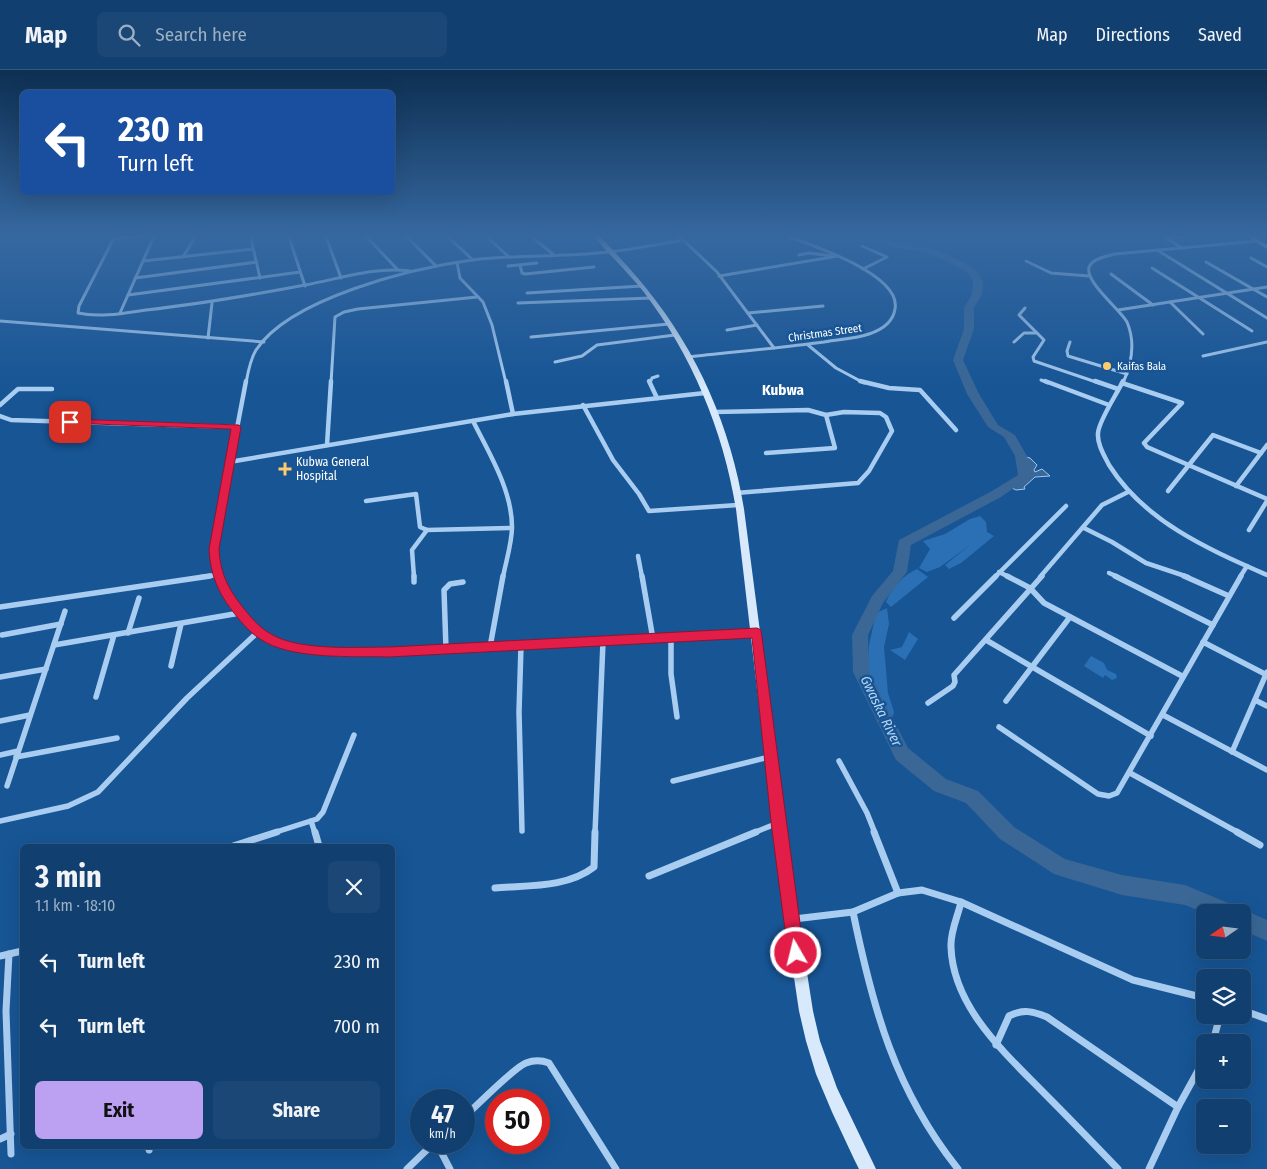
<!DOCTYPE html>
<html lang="en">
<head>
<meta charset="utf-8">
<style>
	:root { --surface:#114070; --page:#1a4775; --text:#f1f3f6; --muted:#9cafc3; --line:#305983; --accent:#bca0f2 }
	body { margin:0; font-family:"Fira Sans Condensed",sans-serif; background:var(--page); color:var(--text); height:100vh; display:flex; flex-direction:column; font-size:19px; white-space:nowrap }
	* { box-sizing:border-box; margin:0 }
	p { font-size:16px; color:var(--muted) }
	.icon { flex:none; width:28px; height:28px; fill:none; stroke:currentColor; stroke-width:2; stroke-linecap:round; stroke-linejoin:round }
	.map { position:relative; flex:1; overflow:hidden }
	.drawer { position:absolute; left:20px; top:774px; width:375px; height:305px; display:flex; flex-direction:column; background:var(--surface); border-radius:8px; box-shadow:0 5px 20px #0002,0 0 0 1px var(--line) }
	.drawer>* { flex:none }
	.top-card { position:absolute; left:20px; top:20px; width:375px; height:105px; border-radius:8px; box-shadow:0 5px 20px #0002,0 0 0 1px var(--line); background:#1a4fa0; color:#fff; overflow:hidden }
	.needle { width:32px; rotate:256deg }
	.fabs { position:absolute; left:1196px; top:834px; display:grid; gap:10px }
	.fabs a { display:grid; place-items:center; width:55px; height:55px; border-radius:8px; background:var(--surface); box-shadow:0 5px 20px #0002,0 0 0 1px var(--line); font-size:25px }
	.speed { position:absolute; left:410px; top:1019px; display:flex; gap:10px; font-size:25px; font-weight:700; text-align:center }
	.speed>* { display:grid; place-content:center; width:65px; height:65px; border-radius:50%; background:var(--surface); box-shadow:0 5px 20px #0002,0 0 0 1px var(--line); line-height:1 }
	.speed small { font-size:12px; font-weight:400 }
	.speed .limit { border:8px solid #d22; background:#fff; color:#111 }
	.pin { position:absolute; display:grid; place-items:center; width:42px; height:42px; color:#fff; margin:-21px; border-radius:10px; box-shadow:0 2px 8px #0006 }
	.me { position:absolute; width:55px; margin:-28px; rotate:352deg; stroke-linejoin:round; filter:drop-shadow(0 0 4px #0008) }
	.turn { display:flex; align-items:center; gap:18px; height:105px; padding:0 15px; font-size:22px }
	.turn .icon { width:65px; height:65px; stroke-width:2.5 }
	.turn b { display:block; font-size:35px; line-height:42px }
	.round { display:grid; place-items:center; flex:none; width:52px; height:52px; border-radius:8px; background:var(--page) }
	.summary { display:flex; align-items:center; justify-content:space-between; height:85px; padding:0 15px }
	h1 { font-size:30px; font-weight:700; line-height:38px }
	.cta { display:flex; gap:10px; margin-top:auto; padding:10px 15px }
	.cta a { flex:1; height:58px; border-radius:8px; background:var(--accent); color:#111; font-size:20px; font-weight:700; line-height:58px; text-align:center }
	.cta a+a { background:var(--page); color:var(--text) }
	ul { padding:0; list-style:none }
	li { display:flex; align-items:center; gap:15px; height:65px; padding:0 15px }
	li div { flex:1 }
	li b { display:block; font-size:19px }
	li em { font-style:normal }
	header { display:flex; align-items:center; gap:30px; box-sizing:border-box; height:70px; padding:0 25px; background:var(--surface); border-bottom:1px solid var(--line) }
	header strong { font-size:24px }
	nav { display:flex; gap:28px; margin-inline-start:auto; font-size:18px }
	.search { width:350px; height:45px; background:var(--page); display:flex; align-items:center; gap:12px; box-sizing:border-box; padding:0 18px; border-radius:8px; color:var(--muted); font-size:19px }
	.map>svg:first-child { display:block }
	.green { fill:#2b70b4 }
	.water { fill:#3a6795; stroke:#9cc9f3 }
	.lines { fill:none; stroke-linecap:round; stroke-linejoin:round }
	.river { fill:#3a6795; fill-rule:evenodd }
	.street-far3 { stroke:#a9cdf1; stroke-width:3 }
	.street-far2 { stroke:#a9cdf1; stroke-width:4.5 }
	.street-far1 { stroke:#a9cdf1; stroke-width:5.5 }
	.street { stroke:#a9cdf1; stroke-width:7 }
	.secondary { fill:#d7e9fb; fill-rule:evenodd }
	.route { fill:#e11d48; stroke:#92132f }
	.poi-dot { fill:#ffcc69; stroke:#175595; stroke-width:2 }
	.labels { text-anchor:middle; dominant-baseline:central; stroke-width:5; stroke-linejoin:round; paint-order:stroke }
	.far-street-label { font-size:11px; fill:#fff; stroke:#175595 }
	.far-poi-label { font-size:11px; fill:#fff; stroke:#175595; text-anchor:start }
	.poi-label { font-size:12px; fill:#fff; stroke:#175595; text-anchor:start }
	.water-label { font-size:14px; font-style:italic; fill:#b5d7f7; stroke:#175595 }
	.far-district-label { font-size:15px; font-weight:bold; fill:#fff; stroke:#175595 }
</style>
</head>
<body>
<header>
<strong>Map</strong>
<div class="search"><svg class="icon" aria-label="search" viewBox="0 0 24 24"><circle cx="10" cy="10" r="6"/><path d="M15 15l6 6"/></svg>Search here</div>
<nav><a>Map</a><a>Directions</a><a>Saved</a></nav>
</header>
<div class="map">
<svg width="1267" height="1099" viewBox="0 0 1267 1099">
	<rect width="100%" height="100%" fill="#175595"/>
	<g class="green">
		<path d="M980 446 986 452 987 462 994 466 961 493 949 499 945 495 970 475 940 497 927 502 919 498 930 479 923 471 945 464 970 449Z"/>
		<path d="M917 499 928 507 891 537 886 532C892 517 904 505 917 499Z"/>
		<path d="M887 538 889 554 884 577 888 623 894 642 890 654 867 605 869 575 876 543Z"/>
		<path d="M909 562 918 569 905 590 890 580 902 577Z"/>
		<path d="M1091 586 1104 593 1107 600 1116 604 1117 608 1112 610 1105 605 1103 608 1084 596Z"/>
	</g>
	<path class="water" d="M1022 386 1030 388 1037 395 1034 400 1035 402 1042 399 1050 406 1035 407 1024 417 1025 419 1016 420 1012 418 1028 406Z"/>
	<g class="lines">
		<path class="river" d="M874 164H883L896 173 930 178 959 190 976 200 983 212 982 224 974 238V259L963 290 979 324 998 355 1015 365 1027 386 1031 406 1001 427 911 475 907 502 883 533 868 565 869 602 908 678 946 709 978 721 1014 757 1065 789 1122 805 1185 815 1233 835 1236 841 1242 839 1267 850V871L1242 860V842L1205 843 1185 835 1122 825 1054 804 1000 769 966 733 934 721 896 690 853 602 852 565 872 526 893 501 899 470 992 421 1018 405 1015 386 1004 367 988 357 967 324 953 290 964 259V238L972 224 973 212 969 204 953 194 925 182 891 177Z"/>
		<g class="street-far3">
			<path d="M116 164 79 236 78 243C100 248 125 243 146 240 199 234 252 225 305 215 339 209 375 196 410 201"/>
			<path d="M250 164 260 208"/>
			<path d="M288 164 305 216"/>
			<path d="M325 164 341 208"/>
			<path d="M364 164 397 199"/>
			<path d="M404 164 436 196"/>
			<path d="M445 164 473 190"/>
			<path d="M484 164 509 187"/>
			<path d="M528 164 553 184"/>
			<path d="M677 164 717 202 774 278"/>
			<path d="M1181 167 1166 168 1182 178"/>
			<path d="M113 169 154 165"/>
			<path d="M862 176 887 187 863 199"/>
			<path d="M1157 180 1267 248"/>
			<path d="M799 185 809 183 832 186"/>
			<path d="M183 187 197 164"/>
			<path d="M1251 188 1267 197"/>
			<path d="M143 191 253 179"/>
			<path d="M1026 191 1051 203 1089 206"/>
			<path d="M457 192 460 208 483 232 492 255 506 313"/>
			<path d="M1206 192 1267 227"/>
			<path d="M520 195 522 203 525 204 594 197"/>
			<path d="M508 196 537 193"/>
			<path d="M1152 198 1252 261"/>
			<path d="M1111 204 1153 235"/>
			<path d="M719 206 838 186"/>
			<path d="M135 208 257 192"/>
			<path d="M527 223 642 216"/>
			<path d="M128 225 300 202"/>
			<path d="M1170 232 1203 264"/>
			<path d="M518 233 651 228"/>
			<path d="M1025 238 1019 245 1044 270 1033 287 1034 291 1099 313"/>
			<path d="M1118 240 1267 217"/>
			<path d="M120 243 155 164"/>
			<path d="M748 243 823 236"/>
			<path d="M0 251 264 272"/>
			<path d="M727 260 757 255"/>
			<path d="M531 267 669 254"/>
			<path d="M208 268 212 233"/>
			<path d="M1014 272 1024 263H1037"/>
			<path d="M1070 272 1067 281 1068 286 1127 304"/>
			<path d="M808 275 836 298 864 313"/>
			<path d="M1203 286 1267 272"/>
			<path d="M688 287C733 282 779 278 824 272 839 269 855 269 869 264 881 260 893 252 895 239 902 204 807 173 781 164"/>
			<path d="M555 292 582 286 597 275 675 265"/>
			<path d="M1041 310 1048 313"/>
			<path d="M246 313C248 302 250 290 256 280 290 228 413 198 472 190 514 185 555 187 597 183 626 181 654 175 683 170"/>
			<path d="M331 313 335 247 344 242 358 239 477 227"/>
			<path d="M650 313 652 308 658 306"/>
			<path d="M1123 313C1132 293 1136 273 1127 252 1120 239 1081 209 1090 195 1095 188 1107 186 1115 184L1257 171"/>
		</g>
		<g class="street-far2">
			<path d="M506 311 513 344"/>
			<path d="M649 311 657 328"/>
			<path d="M860 311 889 318 920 320 956 360"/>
			<path d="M1045 311 1109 335"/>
			<path d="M1095 311 1118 319"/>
			<path d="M1123 311C1117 324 1099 350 1098 363 1097 374 1104 385 1109 395 1145 452 1208 479 1267 505"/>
			<path d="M1122 313 1182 333 1144 373 1147 377 1267 429"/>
			<path d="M0 335 18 319H52"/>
			<path d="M583 335 613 390 639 424 649 441 738 435"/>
			<path d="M714 342 808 340 826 345 844 342 880 343 886 347 892 361 869 401 858 413 736 423"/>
			<path d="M0 346 11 350 236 357"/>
			<path d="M473 351C489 383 512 420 512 457 512 473 506 491 503 507"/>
			<path d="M327 375 331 311"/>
			<path d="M766 383 835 378 826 345"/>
			<path d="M229 392 513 344 705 323"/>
			<path d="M1236 416 1267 375"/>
			<path d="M1168 421 1213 365 1261 383"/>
			<path d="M366 431 416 424 420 457 427 460 512 458"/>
			<path d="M1084 458 1112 472 1146 493 1188 507"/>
			<path d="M1249 460 1267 431"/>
			<path d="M638 486 642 507"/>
			<path d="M999 502 1009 507"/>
			<path d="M1109 503 1118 507"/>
			<path d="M201 507 217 505"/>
			<path d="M219 507 214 479 246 311"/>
			<path d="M414 507 412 480 427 460"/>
			<path d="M995 507 1066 436"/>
			<path d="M1040 507 1102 435 1128 422"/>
			<path d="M1240 507 1247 496"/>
		</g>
		<g class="street-far1">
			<path d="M218 506C228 535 250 565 280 574 330 591 394 581 446 579 550 574 653 569 757 563"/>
			<path d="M414 506V512"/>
			<path d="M642 506 653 569"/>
			<path d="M1007 506 1030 518 1044 533 1182 606"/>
			<path d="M1115 506 1213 555"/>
			<path d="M1184 506 1229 526"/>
			<path d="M0 537 210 506"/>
			<path d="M954 548 996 506"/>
			<path d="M128 563 139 528"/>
			<path d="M2 565 61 554"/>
			<path d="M671 568V604L677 647"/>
			<path d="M986 570 1151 666"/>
			<path d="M1203 572 1267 605"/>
			<path d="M54 575 240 543"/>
			<path d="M521 576 519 642 522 761"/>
			<path d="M490 577 503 506"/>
			<path d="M446 579 444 520 450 514 463 512"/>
			<path d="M171 596 181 554"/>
			<path d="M0 607 46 599"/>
			<path d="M96 627 114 565"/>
			<path d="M1255 630 1267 636"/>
			<path d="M1006 631 1070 547"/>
			<path d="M928 633 953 616 955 612 954 605 1042 506"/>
			<path d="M1163 645 1267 700"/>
			<path d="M0 651 30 645"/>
			<path d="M999 657 1098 724 1109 726 1117 723 1241 506"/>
			<path d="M1232 682 1267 602"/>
			<path d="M0 685 18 681"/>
			<path d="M16 687 117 668"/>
			<path d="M839 691 867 743 875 763"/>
			<path d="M1130 703 1239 763"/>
			<path d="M673 711 769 687"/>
			<path d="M7 716 65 541"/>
			<path d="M0 751 68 736 98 722 187 628 258 562"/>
			<path d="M311 751 315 763"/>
			<path d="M273 763 317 749 323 742 354 665"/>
			<path d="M595 763 603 572"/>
			<path d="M753 763 778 753"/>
		</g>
		<g class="street">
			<path d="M315 762 319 776"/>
			<path d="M874 762 898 823"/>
			<path d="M1237 762 1260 775"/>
			<path d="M233 776 277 762"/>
			<path d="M649 806 756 762"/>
			<path d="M495 818C528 815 567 818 594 797L595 762"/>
			<path d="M961 832C958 846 950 862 951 877 953 938 1006 984 1046 1025 1070 1049 1094 1074 1118 1099"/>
			<path d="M853 842C873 939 895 1020 958 1099"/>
			<path d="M794 849 853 842 898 823 922 820 961 832 1133 910 1205 928"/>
			<path d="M9 884 6 941 11 1084"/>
			<path d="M0 886 22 881"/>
			<path d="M1242 940 1267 949"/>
			<path d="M1213 972 1220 945"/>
			<path d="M996 975 1009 946C1023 939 1033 941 1047 947L1178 1037"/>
			<path d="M464 1047C477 1036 513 998 526 993 534 990 541 990 549 993L616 1099"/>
			<path d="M0 1069 11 1064"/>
			<path d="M436 1072 450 1099"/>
			<path d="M148 1076 149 1080"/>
			<path d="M407 1099 435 1072"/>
			<path d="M1149 1099 1178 1037 1205 988"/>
		</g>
		<g class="secondary">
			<path d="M592 164H598C614 182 631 199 646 218 698 282 731 358 744 439L792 807 813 941 820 971 837 1018 876 1099H859L854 1089 832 1042 816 1004 806 971 799 941 779 807 736 439C723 360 692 285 643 221 627 201 608 184 592 164Z"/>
			<path d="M1242 164H1249L1267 175V179Z"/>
		</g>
	</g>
	<linearGradient id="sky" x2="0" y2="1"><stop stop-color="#0d2f52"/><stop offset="0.52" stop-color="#3668a0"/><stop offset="1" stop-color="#3668a0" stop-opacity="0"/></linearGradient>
	<rect width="1267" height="318" fill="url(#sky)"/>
	<path class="route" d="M70 349 239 355 241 357 219 479C220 501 227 517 241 535 250 546 258 557 271 564 299 581 356 577 389 577L757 558 761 560 804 883 802 888 796 891 791 888 788 883 771 752 752 568 389 587C353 586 290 590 260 569 248 561 240 551 231 539 217 521 210 502 209 479L231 359 67 353 66 352Z"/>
	<g class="poi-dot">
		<circle cx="1107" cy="296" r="5"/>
		<path d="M282.5 391.5h5v5h5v5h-5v5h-5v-5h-5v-5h5z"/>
	</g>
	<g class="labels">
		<g class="far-street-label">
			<text transform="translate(825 263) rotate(-8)">Christmas Street</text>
		</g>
		<g class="far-poi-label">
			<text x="1117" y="296">Kaifas Bala</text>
		</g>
		<g class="poi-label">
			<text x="296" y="392">Kubwa General<tspan x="296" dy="14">Hospital</tspan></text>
		</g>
		<g class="water-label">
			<text transform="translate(881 641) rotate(64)">Gwaska River</text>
		</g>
		<g class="far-district-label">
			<text x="783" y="320">Kubwa</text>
		</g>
	</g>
</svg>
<div class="fabs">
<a><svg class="needle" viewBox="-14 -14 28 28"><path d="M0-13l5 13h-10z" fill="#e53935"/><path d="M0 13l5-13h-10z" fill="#9cafc3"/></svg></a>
<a><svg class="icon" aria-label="layers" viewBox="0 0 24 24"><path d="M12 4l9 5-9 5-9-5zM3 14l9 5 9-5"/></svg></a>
<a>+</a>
<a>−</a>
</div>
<div class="speed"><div>47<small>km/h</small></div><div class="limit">50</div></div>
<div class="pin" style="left:70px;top:352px;background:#d93025"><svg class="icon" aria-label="arrive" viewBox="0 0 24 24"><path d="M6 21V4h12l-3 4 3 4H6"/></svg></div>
<svg class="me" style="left:796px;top:883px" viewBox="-20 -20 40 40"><circle r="17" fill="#e11d48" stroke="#fff" stroke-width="3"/><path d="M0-11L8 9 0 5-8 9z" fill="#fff"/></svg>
<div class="top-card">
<div class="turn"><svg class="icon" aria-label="left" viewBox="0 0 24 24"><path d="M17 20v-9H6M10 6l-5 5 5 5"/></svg><div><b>230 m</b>Turn left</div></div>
</div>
<section class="drawer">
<div class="summary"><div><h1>3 min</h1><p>1.1 km · 18:10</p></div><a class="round"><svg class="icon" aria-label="close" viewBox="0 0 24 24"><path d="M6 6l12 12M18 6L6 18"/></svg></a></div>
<ul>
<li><svg class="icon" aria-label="left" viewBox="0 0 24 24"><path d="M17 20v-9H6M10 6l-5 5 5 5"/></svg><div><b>Turn left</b></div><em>230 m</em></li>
<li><svg class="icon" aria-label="left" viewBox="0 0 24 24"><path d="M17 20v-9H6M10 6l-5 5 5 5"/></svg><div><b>Turn left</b></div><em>700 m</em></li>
</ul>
<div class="cta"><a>Exit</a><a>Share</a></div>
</section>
</div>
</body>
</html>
